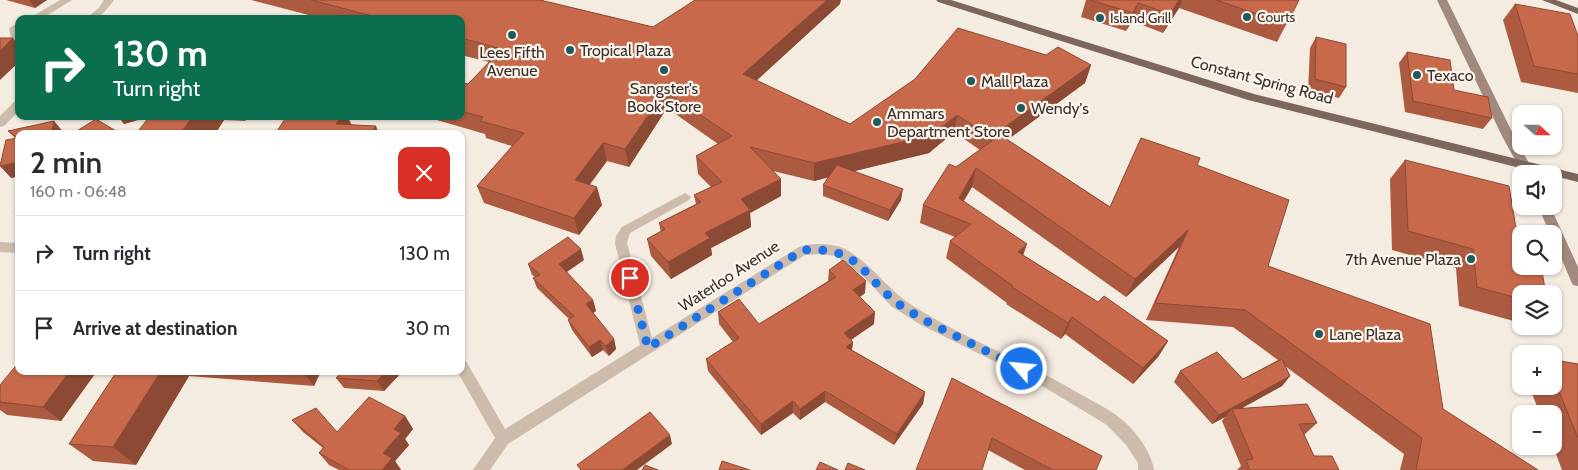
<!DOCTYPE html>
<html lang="en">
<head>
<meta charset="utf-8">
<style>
	:root { --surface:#fff; --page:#f7f7f7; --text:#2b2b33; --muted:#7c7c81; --line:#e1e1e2 }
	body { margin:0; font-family:Cabin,sans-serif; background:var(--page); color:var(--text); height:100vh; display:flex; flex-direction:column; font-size:19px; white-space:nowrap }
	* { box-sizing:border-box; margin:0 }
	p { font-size:16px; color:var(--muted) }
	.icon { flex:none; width:28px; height:28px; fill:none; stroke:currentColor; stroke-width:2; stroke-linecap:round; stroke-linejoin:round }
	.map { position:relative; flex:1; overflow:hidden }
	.drawer { position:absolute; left:15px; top:130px; width:450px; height:245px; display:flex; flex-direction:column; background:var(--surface); border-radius:10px; box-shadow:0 1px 4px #0004 }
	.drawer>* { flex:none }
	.guide { position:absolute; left:15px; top:15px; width:450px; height:105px; border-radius:10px; box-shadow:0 1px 4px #0004; background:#0b6e4f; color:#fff; overflow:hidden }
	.needle { width:32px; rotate:111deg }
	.controls { position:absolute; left:1512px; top:105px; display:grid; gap:10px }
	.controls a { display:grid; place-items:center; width:50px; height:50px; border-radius:10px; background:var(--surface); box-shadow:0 1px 4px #0004; font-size:25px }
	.pin { position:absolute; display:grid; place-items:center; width:42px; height:42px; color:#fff; margin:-21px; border:2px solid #fff; border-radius:50%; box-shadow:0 1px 5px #0007 }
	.me { position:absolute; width:55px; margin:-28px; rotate:297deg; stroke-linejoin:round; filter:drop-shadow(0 0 4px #0008) }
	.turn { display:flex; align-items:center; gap:18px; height:105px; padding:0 15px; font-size:22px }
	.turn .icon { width:65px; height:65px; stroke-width:2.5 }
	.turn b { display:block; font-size:35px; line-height:42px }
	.round { display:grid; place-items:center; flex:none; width:52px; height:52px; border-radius:10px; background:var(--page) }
	.overview { display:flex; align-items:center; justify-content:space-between; height:85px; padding:0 15px }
	h1 { font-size:30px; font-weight:600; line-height:38px }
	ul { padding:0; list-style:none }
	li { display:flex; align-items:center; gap:15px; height:75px; padding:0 15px; border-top:1px solid var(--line) }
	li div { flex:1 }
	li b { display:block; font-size:19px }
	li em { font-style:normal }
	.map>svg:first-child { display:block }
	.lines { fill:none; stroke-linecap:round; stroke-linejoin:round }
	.minor { fill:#cdbbac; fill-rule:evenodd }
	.secondary { fill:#a18a7d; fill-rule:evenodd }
	.primary { fill:#7d675c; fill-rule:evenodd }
	.wall { fill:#ac5a40 }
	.shaded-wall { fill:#8c4a34 }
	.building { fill:#c8694b; stroke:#8c4a34 }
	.route { stroke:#1a73e8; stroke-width:9; stroke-dasharray:0 16.2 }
	.poi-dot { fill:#1f5a5e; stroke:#fbf5ee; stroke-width:2 }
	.labels { text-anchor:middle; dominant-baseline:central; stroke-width:4.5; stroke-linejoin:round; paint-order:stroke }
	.far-poi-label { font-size:14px; fill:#3b302b; stroke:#fbf5ee; text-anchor:start }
	.poi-label { font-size:16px; fill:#3b302b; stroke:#fbf5ee; text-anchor:start }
	.street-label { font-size:16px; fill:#3b302b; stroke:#fbf5ee }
</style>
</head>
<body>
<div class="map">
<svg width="1578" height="470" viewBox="0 0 1578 470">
	<rect width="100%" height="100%" fill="#f4ebe1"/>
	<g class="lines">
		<g class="minor">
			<path d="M60 0H72L41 19H28Z"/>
			<path d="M104 0H114C105 12 100 19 85 19L99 8Z"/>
			<path d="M19 23V40L11 39 9 28Z"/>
			<path d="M19 100V111L4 126 0 127V116L15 101Z"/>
			<path d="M685 193 691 197 689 200 630 233 627 243 652 338 799 247C811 243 831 243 843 248 871 262 887 290 913 306 966 339 1026 362 1080 394 1092 401 1105 407 1116 415 1133 427 1151 450 1154 470H1138V463L1126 445 1107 425 1034 381 921 325 891 306 862 275 836 256 820 254 805 255 508 444 490 470H473L495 438 457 371H461V359L466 361 505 429 640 345 615 243 616 236 622 227Z"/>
			<path d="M0 242 19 243V253L0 252Z"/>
		</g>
		<g class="secondary">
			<path d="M1437 0H1447L1515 138 1535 174H1523L1503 138Z"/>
			<path d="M1538 206H1550L1578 267V286L1573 285 1571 281 1554 241V234H1550Z"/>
		</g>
		<g class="primary">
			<path d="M936 0H951L1254 94 1578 174V182L1554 176V174H1544L1248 100 938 2Z"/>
			<path d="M1542 0H1556L1578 8V14Z"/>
		</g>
	</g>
	<g class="wall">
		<path d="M6 0H47L35 8Z"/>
		<path d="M251 0H540L653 27 840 4 756 81 850 124 1046 55 1091 65 1085 83 1007 139 1110 207 1197 165 1268 266 1443 409 1538 470H1400L1404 454 1285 366 1290 376 1282 386 1242 408 1317 423 1304 435 1314 456 1339 470H1237L1241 466 1222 421 1225 417 1212 424 1174 382 1180 371 1243 379 1278 360 1233 327 1146 320 1179 247 1126 297 972 187 963 201 1023 255 1098 302 1168 341 1158 357 1133 384 1065 334 1061 339 1006 304 1007 303 946 258 950 241 955 237 920 223 923 205 956 167 980 150 954 132 929 153 854 171 901 200 888 221 823 196V185L828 177 814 181 773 171 781 196 750 213 751 227 711 248 712 255 671 279 651 256 647 239 661 232 659 223 696 204 694 195 711 187 698 174 696 156 718 144 667 108 629 167 607 161 589 185 602 205 579 235 484 203 477 186 512 146 486 138 485 134 423 116H461V82L468 84 489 62 461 55V19H324Z"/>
		<path d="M1086 0H1299L1277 42 1179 8 1163 33 1132 21 1126 31 1081 17Z"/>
		<path d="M1515 4 1578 36V93L1521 82 1503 20Z"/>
		<path d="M1316 37 1346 87 1339 98 1308 91 1310 48Z"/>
		<path d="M1407 52 1454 90 1492 118 1483 129 1405 112 1399 63Z"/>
		<path d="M118 116H248L245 121 224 120 215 134H136L149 117 124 124Z"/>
		<path d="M54 121 63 132 19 134V176L11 178 15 138 8 131Z"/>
		<path d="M1405 160 1516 228 1521 294V323L1459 306 1456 268 1392 250 1390 179Z"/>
		<path d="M584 260 567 272 593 300 596 311 593 313 614 339 616 349 609 356 603 350 592 357 572 330 568 320 569 319 537 288 533 278 535 277 532 275 528 264Z"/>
		<path d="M829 270 865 293 860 297 874 324 851 340 853 342 852 350 925 392 923 404 894 445 825 402 800 420 793 413 761 435 708 371 706 359 733 342 719 324 718 312 759 324 828 281Z"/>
		<path d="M1554 360 1578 364V470H1562L1553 446H1554V414H1540L1529 386H1554Z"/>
		<path d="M19 371H97L61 421 7 415 0 410V385Z"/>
		<path d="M117 371H321L314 386 189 376 136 465 93 461 69 444Z"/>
		<path d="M401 373 384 391 344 388 336 378Z"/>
		<path d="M952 378 1096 470H1025L988 450Z"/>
		<path d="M405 416 413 429 405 439 409 445 395 461 401 470H339L329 465 319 453 323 448 303 432 292 420 337 432Z"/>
	</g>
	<g class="shaded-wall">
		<path d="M29 0H47L35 8Z"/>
		<path d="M827 0H841L840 4 744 92 743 74Z"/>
		<path d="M1179 0H1182L1179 8 1163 33 1170 14Z"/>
		<path d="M1138 3 1132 21 1126 31 1133 13Z"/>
		<path d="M13 38 19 45V62L0 80V51Z"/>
		<path d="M1091 65 1085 83 987 155 991 137Z"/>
		<path d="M665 91 667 108 629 167 625 149Z"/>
		<path d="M957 115 954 132 929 153 814 181V163Z"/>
		<path d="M118 116H151L124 124Z"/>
		<path d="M193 116H222L224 120 215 134H180Z"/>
		<path d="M241 116H248L245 121Z"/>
		<path d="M341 116H347L354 129 336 124Z"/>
		<path d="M54 121 63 132V134H51Z"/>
		<path d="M376 126 379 134 373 131Z"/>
		<path d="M603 143 607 161 580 198 575 180Z"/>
		<path d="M461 152 465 163 461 167Z"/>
		<path d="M19 162V176L11 178 0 166Z"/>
		<path d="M976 168 972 187 955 216 959 198Z"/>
		<path d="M781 179V196L750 213 751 227 711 248 712 255 671 279 668 262 705 233 741 199Z"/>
		<path d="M597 187 602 205 579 235 574 218Z"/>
		<path d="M903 189 901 200 888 221 890 210Z"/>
		<path d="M1188 230 1179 247 1126 297 1135 279Z"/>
		<path d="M1027 244 1021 262 1018 252Z"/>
		<path d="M581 249 584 260 563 274 559 264Z"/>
		<path d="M866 281 865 293 852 303 853 290Z"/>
		<path d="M593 300 596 311 590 315 586 304Z"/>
		<path d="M875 312 874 324 843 345 844 333Z"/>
		<path d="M1072 317 1065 334 1061 339 1068 323Z"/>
		<path d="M614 339 616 349 609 356 606 346Z"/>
		<path d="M600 340 603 350 592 357 589 347Z"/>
		<path d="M1168 341 1158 357 1133 384 1143 368Z"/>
		<path d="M853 342 851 354 846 347Z"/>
		<path d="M70 371H97L61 421 43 407Z"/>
		<path d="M161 371H184L189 376 136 465 113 447Z"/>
		<path d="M302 371H321L314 386Z"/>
		<path d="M387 371H400L401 373 384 391 377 381Z"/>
		<path d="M1290 376 1282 386 1233 413 1232 409 1225 417 1212 424 1219 415Z"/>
		<path d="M825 391V402L800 420V409Z"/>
		<path d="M925 392 923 404 894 445 897 434Z"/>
		<path d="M793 401V413L761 435V424Z"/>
		<path d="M405 416 413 429 405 439 409 445 395 461 401 470H382L383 453 394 429Z"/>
		<path d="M670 435 672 444 637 470H622Z"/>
	</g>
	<g class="building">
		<path d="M311 0H540L653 27 695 0H827L743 74 850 124 915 79 958 28 1046 55 1058 47 1091 65 991 137 957 115 932 135 814 163 750 147 781 179 741 199 750 210 705 233 710 238 668 262 647 239 665 229 659 223 701 202 694 195 722 182 696 156 732 136 665 91 625 149 603 143 575 180 597 187 574 218 477 186 524 133 480 121 483 117 461 111V82L468 84 502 49 461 38V19H384Z"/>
		<path d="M1090 0H1179L1170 14 1138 3 1133 13Z"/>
		<path d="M1216 0H1299L1287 24Z"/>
		<path d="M1515 4 1570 14 1578 36V74L1534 66Z"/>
		<path d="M1316 37 1346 44V87L1315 79Z"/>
		<path d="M0 38H13L0 51Z"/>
		<path d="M1407 52 1450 60 1454 90 1488 97 1492 118 1413 101Z"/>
		<path d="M150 116H193L180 134H136Z"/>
		<path d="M287 116H341L336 124 376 126 373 131 423 133 425 134H275Z"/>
		<path d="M96 119 121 134H72Z"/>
		<path d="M54 121 51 134H19V162L0 166 6 140 18 138 8 131Z"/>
		<path d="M1000 135 1110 207 1141 138 1200 158 1197 165 1289 200 1268 266 1430 324 1443 409 1538 470H1416L1422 438 1245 310 1155 303 1188 230 1135 279 976 168 959 198 1027 244 1018 252 1098 302 1104 296 1168 341 1143 368 1072 317 1068 323 1012 287 1013 286 950 241 971 224 923 205 949 164 956 167Z"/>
		<path d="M1405 160 1509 186 1516 228 1535 232 1536 234H1521V266H1541L1546 294H1521V299L1477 287 1473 249 1408 231Z"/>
		<path d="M837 165 903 189 890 210 823 185Z"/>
		<path d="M568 237 581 249 559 264 593 300 586 304 614 339 606 346 600 340 589 347 568 320 574 316 533 278 540 275 528 264Z"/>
		<path d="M843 260 866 281 853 290 875 312 844 333 853 342 846 347 925 392 897 434 825 391 800 409 793 401 761 424 706 359 739 338 718 312 739 299 759 324 836 277 829 270Z"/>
		<path d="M1217 352 1243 379 1282 359 1290 376 1219 415 1180 371Z"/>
		<path d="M1554 360 1578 364V438L1554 379Z"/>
		<path d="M19 362V371H70L43 407 0 402V385Z"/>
		<path d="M117 371H161L113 447 69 444Z"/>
		<path d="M343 371H387L377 381 336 378Z"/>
		<path d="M952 378 1102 456 1096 470H1053L992 438 982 470H916Z"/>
		<path d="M369 397 405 416 394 429 401 433 383 453 392 458 382 470H349L319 453 324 447 292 420 316 408 337 432Z"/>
		<path d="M1307 404 1317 423 1299 424 1314 456H1332L1339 470H1250L1246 460 1253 459 1232 409Z"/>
		<path d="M650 412 670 435 622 470H581L577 465Z"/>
		<path d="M722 461 750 470H719Z"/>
		<path d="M820 462 838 470H816Z"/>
		<path d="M848 463 865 470H845Z"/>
		<path d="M645 465 658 470H642Z"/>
	</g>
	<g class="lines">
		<path class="route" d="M630 278 648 348 803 250C860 247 860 273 896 302 905 309 916 315 926 321L1022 369"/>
	</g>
	<g class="poi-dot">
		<circle cx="1247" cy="17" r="5"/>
		<circle cx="1100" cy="18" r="5"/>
		<circle cx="512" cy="35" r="5"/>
		<circle cx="570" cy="50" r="5"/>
		<circle cx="664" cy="70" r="5"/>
		<circle cx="1417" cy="75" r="5"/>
		<circle cx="971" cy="81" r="5"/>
		<circle cx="1021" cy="108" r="5"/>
		<circle cx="877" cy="122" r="5"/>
		<circle cx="1471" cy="259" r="5"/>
		<circle cx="1319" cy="334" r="5"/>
	</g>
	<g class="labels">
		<g class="far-poi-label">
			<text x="1257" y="17">Courts</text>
			<text x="1110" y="18">Island Grill</text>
		</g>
		<g class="poi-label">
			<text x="580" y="50">Tropical Plaza</text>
			<text x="512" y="52" text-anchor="middle">Lees Fifth<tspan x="512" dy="18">Avenue</tspan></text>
			<text x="1427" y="75">Texaco</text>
			<text x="981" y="81">Mall Plaza</text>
			<text x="664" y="88" text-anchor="middle">Sangster's<tspan x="664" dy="18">Book Store</tspan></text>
			<text x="1031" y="108">Wendy's</text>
			<text x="887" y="113">Ammars<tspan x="887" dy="18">Department Store</tspan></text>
			<text x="1461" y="259" text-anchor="end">7th Avenue Plaza</text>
			<text x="1329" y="334">Lane Plaza</text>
		</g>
		<g class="street-label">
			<text transform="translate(1262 80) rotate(15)">Constant Spring Road</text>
			<text transform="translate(729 276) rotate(-33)">Waterloo Avenue</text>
		</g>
	</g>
</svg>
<div class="controls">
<a><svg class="needle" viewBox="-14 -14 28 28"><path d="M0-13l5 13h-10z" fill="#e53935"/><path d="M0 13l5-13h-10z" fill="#7c7c81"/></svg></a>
<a><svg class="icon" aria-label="sound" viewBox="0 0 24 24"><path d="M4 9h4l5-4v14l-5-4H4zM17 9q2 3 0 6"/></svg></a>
<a><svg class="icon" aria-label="search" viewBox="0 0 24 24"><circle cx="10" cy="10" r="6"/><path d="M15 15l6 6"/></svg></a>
<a><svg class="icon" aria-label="layers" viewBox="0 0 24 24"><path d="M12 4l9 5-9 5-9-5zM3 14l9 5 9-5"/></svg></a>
<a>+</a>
<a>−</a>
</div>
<div class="pin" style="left:630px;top:278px;background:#d93025"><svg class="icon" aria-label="arrive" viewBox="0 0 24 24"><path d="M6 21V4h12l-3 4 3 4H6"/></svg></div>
<svg class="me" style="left:1022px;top:369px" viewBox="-20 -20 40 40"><circle r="17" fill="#1a73e8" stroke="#fff" stroke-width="3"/><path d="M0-11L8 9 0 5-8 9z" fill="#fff"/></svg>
<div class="guide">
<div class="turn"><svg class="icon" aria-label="right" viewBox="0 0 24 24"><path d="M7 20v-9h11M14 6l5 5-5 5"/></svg><div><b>130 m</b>Turn right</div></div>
</div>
<section class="drawer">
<div class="overview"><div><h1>2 min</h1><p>160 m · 06:48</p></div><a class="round" style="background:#d93025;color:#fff"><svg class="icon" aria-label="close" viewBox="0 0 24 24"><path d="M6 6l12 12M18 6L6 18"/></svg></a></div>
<ul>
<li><svg class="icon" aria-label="right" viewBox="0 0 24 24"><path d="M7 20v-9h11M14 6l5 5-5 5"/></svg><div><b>Turn right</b></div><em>130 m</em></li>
<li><svg class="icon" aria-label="arrive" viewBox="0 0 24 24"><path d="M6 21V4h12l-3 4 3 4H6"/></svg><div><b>Arrive at destination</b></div><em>30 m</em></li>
</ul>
</section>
</div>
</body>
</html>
